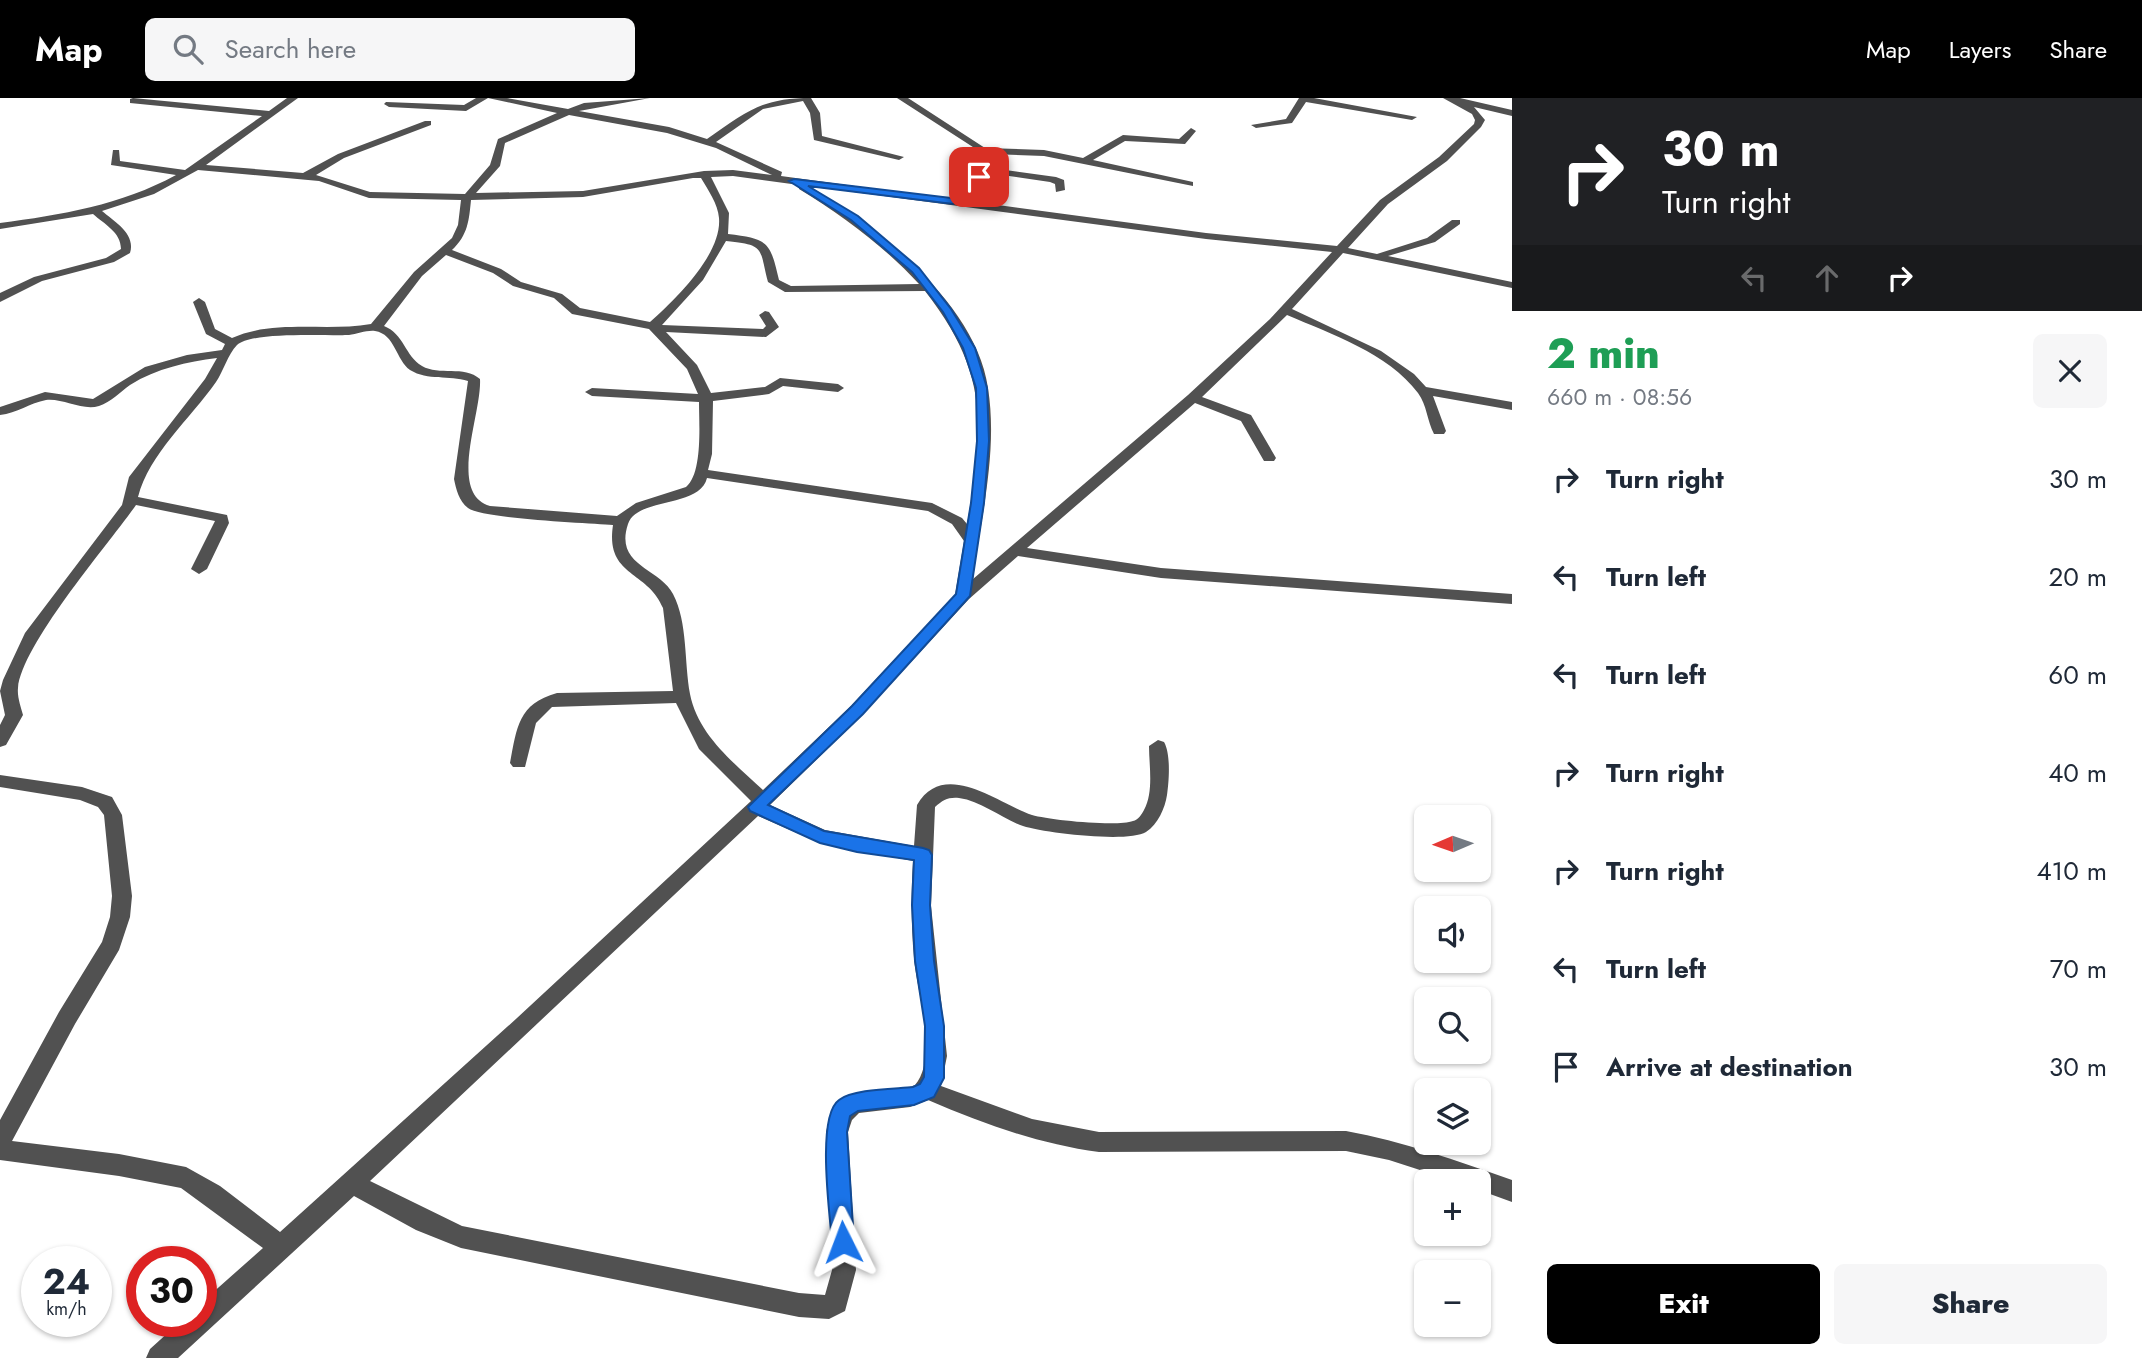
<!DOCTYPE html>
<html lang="en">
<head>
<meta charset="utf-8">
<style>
	:root { --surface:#fff; --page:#f6f6f7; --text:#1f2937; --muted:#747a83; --accent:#000 }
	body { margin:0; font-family:Jost,sans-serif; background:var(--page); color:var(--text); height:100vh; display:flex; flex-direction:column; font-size:26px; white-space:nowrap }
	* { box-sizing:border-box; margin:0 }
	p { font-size:23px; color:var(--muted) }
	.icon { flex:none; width:38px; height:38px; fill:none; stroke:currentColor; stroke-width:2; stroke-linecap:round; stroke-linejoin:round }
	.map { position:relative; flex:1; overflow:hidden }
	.sheet { display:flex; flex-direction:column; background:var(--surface); width:630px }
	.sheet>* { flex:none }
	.hud { background:#202124; color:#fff; overflow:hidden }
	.needle { width:46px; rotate:268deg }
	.fabs { position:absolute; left:1414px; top:707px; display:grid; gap:14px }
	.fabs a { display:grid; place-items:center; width:77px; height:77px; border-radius:10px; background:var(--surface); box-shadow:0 2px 5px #0004; font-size:35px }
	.speed { position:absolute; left:21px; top:1148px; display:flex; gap:14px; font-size:35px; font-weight:700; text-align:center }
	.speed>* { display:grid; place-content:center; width:91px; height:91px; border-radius:50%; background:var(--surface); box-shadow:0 2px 5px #0004; line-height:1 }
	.speed small { font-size:18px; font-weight:400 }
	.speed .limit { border:10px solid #d22; background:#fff; color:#111 }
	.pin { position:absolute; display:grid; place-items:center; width:60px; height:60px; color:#fff; margin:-30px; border-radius:14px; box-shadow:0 4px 10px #0006 }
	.me { position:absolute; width:77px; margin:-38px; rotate:357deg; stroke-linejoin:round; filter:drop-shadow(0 0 5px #0008) }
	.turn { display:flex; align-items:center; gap:24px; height:147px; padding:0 35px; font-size:32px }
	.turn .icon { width:91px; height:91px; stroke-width:2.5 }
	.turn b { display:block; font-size:49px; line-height:60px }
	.lanes { display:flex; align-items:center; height:66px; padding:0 35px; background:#0003; justify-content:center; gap:35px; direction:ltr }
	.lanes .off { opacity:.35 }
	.round { display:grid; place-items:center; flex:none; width:74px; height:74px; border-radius:10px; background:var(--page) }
	.headline { display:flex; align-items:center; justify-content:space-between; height:119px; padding:0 35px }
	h1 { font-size:42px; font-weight:800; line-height:52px; color:#1e9e55 }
	.action { display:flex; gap:14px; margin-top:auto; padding:14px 35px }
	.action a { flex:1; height:80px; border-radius:10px; background:var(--accent); color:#fff; font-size:28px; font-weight:800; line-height:80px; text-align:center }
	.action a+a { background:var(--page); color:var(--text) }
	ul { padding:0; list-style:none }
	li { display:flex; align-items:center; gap:21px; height:98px; padding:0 35px }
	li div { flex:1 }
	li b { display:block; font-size:26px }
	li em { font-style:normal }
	header { display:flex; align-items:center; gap:42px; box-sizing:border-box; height:98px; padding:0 35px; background:var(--accent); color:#fff }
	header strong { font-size:33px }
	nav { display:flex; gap:38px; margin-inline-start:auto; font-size:24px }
	.search { width:490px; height:63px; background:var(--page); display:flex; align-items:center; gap:18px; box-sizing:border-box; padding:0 24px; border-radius:10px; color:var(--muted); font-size:26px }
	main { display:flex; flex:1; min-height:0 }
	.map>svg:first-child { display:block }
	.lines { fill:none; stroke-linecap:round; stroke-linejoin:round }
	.minor { fill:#515151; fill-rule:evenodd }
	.route { fill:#1a73e8; stroke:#114b97; stroke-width:2 }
</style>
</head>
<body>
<header>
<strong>Map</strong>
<div class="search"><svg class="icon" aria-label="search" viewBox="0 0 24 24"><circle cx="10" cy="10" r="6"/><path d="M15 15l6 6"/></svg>Search here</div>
<nav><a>Map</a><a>Layers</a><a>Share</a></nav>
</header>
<main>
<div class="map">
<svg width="1512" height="1260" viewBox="0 0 1512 1260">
	<rect width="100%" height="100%" fill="#fff"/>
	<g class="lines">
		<g class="minor">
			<path d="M133 0 269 13 287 0H298L206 67 303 75 338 56 425 23H431V27L344 60 316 77 370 94 465 96 490 67 498 41 557 15 488 0 466 13 389 9 384 6 386 4 464 7 476 0H507L568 11 584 5 650 0 579 13 669 29 707 41C747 14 760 0 811 0L820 15 822 38 904 59 899 62 814 42 810 15 803 3 763 11 716 44 782 74 781 78 950 101 981 71 983 59 976 51 897 0H908L985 50 1044 52 1083 60 1123 37 1179 41 1191 30 1196 33 1185 46 1125 43 1093 62 1193 84V88L1044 58 991 56V70L1056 79 1064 82 1065 92 1056 94 1055 86 1050 84 988 75 961 102 1206 135 1337 148 1380 102 1439 59 1474 26 1475 22 1472 16 1443 0H1460L1512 12V18L1474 9 1485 22 1481 29 1447 63 1388 106 1348 150 1377 156 1427 140 1452 122H1460V126L1435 144 1388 158 1512 184V190L1343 155 1292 211 1381 253 1414 276 1426 289 1512 304V312L1433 298 1446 333 1444 336H1434C1427 323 1427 307 1418 295 1388 255 1331 236 1287 217L1202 299 1251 317 1276 360 1274 363H1264L1241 323 1195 305 1027 450 1161 470 1512 496V506L1161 480 1018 458 969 501 863 616 770 707 825 732 914 748 917 707C944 660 999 706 1032 717 1049 722 1117 729 1133 723 1138 722 1142 716 1144 712 1154 693 1149 668 1149 648L1158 642 1164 644C1171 656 1169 683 1167 697 1165 710 1158 726 1146 734 1128 745 1045 735 1023 728 1002 721 982 703 959 700 948 699 943 702 935 709L931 808 947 958 941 988 1032 1021 1099 1034 1346 1033C1403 1043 1457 1063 1512 1082V1104L1479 1092V1083H1454L1389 1062 1346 1053 1099 1054C1039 1046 984 1026 928 1002L910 1009 859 1015 852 1022 848 1034 856 1172 845 1213 829 1221 799 1219 461 1150 416 1132 354 1098 178 1260H146L150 1251 181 1223H201V1205L263 1150 181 1090 119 1078 0 1062V1022L59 914 102 844 110 819 112 798 104 717 98 709 80 702 0 689V677L82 689 112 699 122 717 132 798 130 819 119 852 75 926 12 1043 119 1056 186 1069 220 1088 280 1134 517 920 751 703 699 651 676 605 552 609 536 625 525 669H513L510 665C517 629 518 606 557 595L673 593 663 510C648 472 605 479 613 427 588 425 483 421 468 410 459 403 456 391 454 381L468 283C449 277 428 283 410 272 396 262 395 236 375 233 367 232 357 236 349 237 326 238 253 233 237 247 228 256 223 274 216 284 190 321 149 356 138 399L227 417 229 425 207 471 199 476 191 471 215 423 136 407C108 447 22 546 18 590 17 599 21 609 23 617L6 647 0 649V627L5 617 0 593 3 582 25 535 122 407 129 379 205 281 217 260C187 264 157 270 130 287 120 294 111 304 99 308 82 313 63 300 46 302 30 305 17 315 0 317V309L45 294 93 301 145 269 187 257 222 252 225 246 206 236 193 204 199 200 205 204 215 231 232 240C274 221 327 234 371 226L414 174 452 140 458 127 461 102 369 100 319 83 198 72 154 96 102 113C115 124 136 136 130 155L114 164 42 183 0 204V195L34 179 106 160 121 151C121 134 104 126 93 116L0 131V125C61 117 121 107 176 77L111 67 113 52H119L120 63 185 72 262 18 130 5V1ZM569 17 667 35 716 50 772 77 733 72 704 73 583 93 476 95 500 68 505 45ZM733 78 799 87V91C843 118 884 148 919 186L791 188 779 182C770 144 769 141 728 136L729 115 711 79ZM693 80H701C708 92 718 106 719 120 722 156 676 201 650 224L580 210 562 196 521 184 501 171 452 152C468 137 469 122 471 102L583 99ZM809 88 1206 141 1332 154 1270 221 1188 297 973 481C981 418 998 354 988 290 976 205 877 130 809 88ZM726 143C766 147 759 150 768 184L785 194 925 193C989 275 984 327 967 426L962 420 932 405 708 372 712 356 713 303 769 296 783 288 838 294 844 290 838 286 780 280 765 289 711 295 697 267 666 234 766 239 779 229 769 214 765 213 759 217 766 228 763 231 662 227 703 182ZM446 157 493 175 513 188 554 200 572 216 649 231 687 271 698 296 592 290 585 294 592 298 699 304C699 325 703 375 686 389L636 405 617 418 490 408C447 395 482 316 480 281 464 267 439 278 422 268 405 258 404 236 384 228L422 178ZM707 380 928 413 952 426 964 443 955 497 851 608 763 692C734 665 698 637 690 596 684 564 688 525 673 496 660 470 614 468 628 426 637 399 700 410 707 380ZM758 718 820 745 913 763C911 795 911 828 914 860 917 896 939 958 915 987 874 1004 842 973 826 1034L832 1172 825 1197 799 1195 462 1128 370 1083Z"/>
			<path d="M1299 0H1314L1417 19 1412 22 1306 4 1292 25 1256 30 1251 27 1286 21Z"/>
		</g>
	</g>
	<path class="route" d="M975 77 983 79 953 106 808 88 858 118 919 170 951 211 975 250 987 290 989 343 984 405 970 498 863 616 768 707 824 733 923 750 929 752 932 757 930 807 934 863 944 928V980L934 999 914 1007 858 1013 850 1018 847 1034 854 1144 851 1152 843 1155 835 1152 832 1144C830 1117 816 1018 839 1002 853 991 894 991 913 989L920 986 924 979 925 928 915 863 912 807 914 762 857 754 820 745 750 713 748 709 852 608 956 496 971 405 977 343 976 290 963 250 943 214 912 174 851 122 789 83 794 81 951 100Z"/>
</svg>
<div class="fabs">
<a><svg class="needle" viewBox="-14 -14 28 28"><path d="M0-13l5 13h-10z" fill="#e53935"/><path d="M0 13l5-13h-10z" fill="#747a83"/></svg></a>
<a><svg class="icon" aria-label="sound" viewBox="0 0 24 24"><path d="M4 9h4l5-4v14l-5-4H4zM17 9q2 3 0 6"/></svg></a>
<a><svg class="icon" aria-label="search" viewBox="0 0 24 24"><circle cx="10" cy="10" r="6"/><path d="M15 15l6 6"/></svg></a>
<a><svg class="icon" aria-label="layers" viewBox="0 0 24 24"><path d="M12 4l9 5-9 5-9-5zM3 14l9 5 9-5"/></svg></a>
<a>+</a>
<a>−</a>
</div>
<div class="speed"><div>24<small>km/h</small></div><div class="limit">30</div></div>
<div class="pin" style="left:979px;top:79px;background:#d93025"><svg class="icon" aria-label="arrive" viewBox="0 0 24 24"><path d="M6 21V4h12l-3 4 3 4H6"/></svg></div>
<svg class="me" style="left:843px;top:1144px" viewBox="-20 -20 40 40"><path d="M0-17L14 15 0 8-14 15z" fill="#1a73e8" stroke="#fff" stroke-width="4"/></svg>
</div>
<section class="sheet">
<div class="hud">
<div class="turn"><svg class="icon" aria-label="right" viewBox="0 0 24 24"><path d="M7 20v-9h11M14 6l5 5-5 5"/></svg><div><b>30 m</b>Turn right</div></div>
<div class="lanes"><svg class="icon off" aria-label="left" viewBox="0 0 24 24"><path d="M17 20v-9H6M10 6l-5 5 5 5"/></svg><svg class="icon off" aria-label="ahead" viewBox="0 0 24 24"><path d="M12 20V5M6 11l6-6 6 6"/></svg><svg class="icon" aria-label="right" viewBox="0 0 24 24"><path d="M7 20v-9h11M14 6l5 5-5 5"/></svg></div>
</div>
<div class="headline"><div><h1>2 min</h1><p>660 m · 08:56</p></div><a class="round"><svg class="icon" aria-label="close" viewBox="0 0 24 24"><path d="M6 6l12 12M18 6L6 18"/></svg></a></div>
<ul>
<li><svg class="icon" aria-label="right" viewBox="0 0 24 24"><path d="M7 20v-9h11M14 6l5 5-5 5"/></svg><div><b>Turn right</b></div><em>30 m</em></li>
<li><svg class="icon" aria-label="left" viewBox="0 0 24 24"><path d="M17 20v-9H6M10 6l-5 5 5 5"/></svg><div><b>Turn left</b></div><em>20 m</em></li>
<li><svg class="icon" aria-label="left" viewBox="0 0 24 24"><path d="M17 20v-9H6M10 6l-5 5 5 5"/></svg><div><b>Turn left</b></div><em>60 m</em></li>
<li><svg class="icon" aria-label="right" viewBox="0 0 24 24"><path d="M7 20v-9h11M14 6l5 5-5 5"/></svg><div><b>Turn right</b></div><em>40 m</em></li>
<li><svg class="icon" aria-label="right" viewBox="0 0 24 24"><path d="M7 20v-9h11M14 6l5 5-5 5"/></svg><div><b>Turn right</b></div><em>410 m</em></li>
<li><svg class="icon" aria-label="left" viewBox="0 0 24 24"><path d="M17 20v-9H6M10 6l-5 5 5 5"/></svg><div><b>Turn left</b></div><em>70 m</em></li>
<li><svg class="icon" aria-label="arrive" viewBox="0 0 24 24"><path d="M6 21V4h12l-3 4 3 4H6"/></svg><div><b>Arrive at destination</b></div><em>30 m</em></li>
</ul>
<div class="action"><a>Exit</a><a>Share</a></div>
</section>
</main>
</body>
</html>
